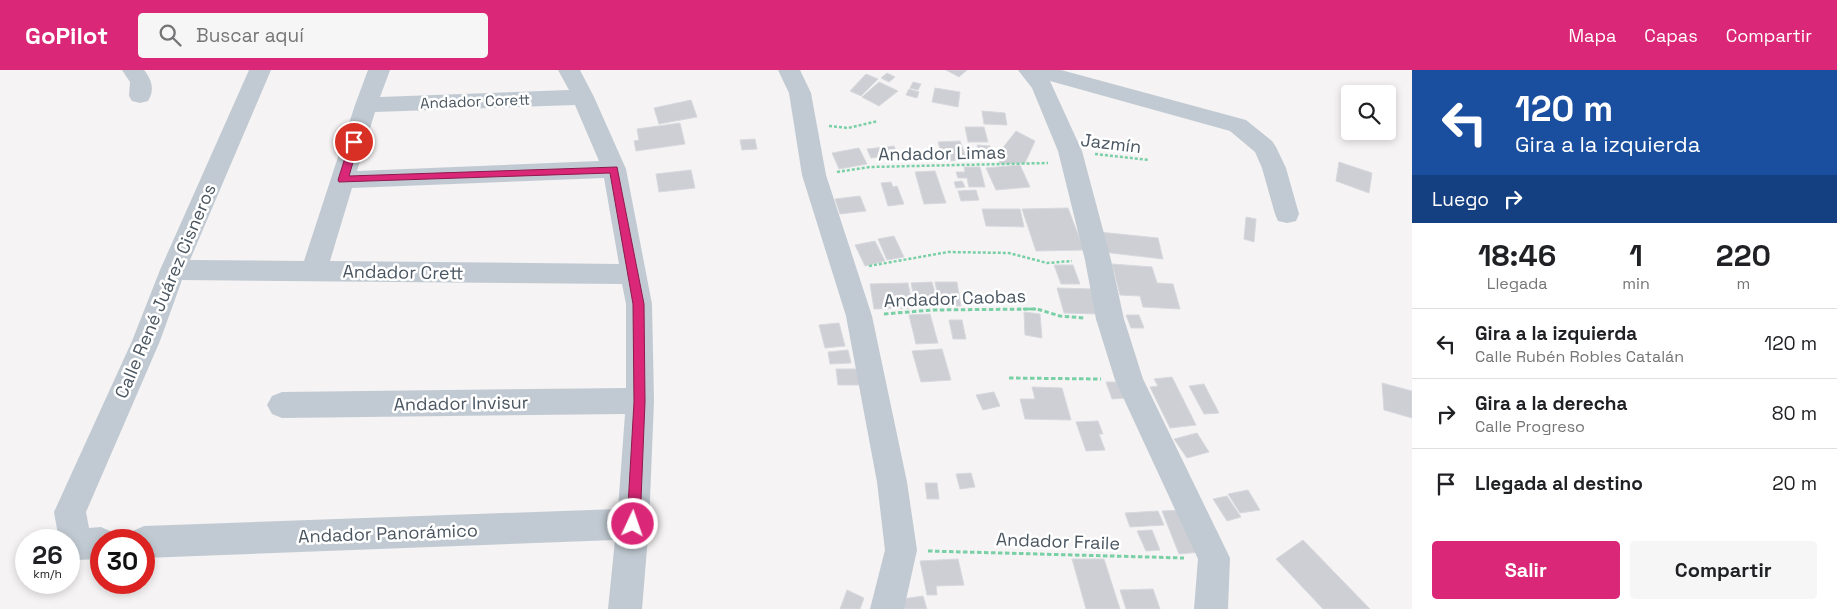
<!DOCTYPE html>
<html lang="es">
<head>
<meta charset="utf-8">
<style>
	:root { --surface:#fff; --page:#f6f6f6; --text:#202124; --muted:#757577; --line:#e0e0e0; --accent:#db2777 }
	body { margin:0; font-family:"Space Grotesk",sans-serif; background:var(--page); color:var(--text); height:100vh; display:flex; flex-direction:column; font-size:19px; white-space:nowrap }
	* { box-sizing:border-box; margin:0 }
	p { font-size:16px; color:var(--muted) }
	.icon { flex:none; width:28px; height:28px; fill:none; stroke:currentColor; stroke-width:2; stroke-linecap:round; stroke-linejoin:round }
	.map { position:relative; flex:1; overflow:hidden }
	.side { display:flex; flex-direction:column; background:var(--surface); width:425px }
	.side>* { flex:none }
	.banner { background:#1a4fa0; color:#fff; overflow:hidden }
	.tools { position:absolute; left:1341px; top:15px; display:grid; gap:10px }
	.tools a { display:grid; place-items:center; width:55px; height:55px; border-radius:5px; background:var(--surface); box-shadow:0 2px 8px #0003; font-size:25px }
	.speed { position:absolute; left:15px; top:459px; display:flex; gap:10px; font-size:25px; font-weight:700; text-align:center }
	.speed>* { display:grid; place-content:center; width:65px; height:65px; border-radius:50%; background:var(--surface); box-shadow:0 2px 8px #0003; line-height:1 }
	.speed small { font-size:12px; font-weight:400 }
	.speed .limit { border:8px solid #d22; background:#fff; color:#111 }
	.pin { position:absolute; display:grid; place-items:center; width:42px; height:42px; color:#fff; margin:-21px; border:2px solid #fff; border-radius:50%; box-shadow:0 1px 5px #0007 }
	.me { position:absolute; width:55px; margin:-28px; rotate:3deg; stroke-linejoin:round; filter:drop-shadow(0 0 4px #0008) }
	.turn { display:flex; align-items:center; gap:18px; height:105px; padding:0 20px; font-size:22px }
	.turn .icon { width:65px; height:65px; stroke-width:2.5 }
	.turn b { display:block; font-size:35px; line-height:42px }
	.then { display:flex; align-items:center; height:48px; padding:0 20px; background:#0003; gap:10px; font-size:19px }
	.eta { display:flex; justify-content:space-evenly; align-items:center; height:85px; text-align:center }
	.eta b { font-size:30px; font-weight:600; line-height:35px }
	.cta { display:flex; gap:10px; margin-top:auto; padding:10px 20px }
	.cta a { flex:1; height:58px; border-radius:5px; background:var(--accent); color:#fff; font-size:20px; font-weight:600; line-height:58px; text-align:center }
	.cta a+a { background:var(--page); color:var(--text) }
	ul { padding:0; list-style:none }
	li { display:flex; align-items:center; gap:15px; height:70px; padding:0 20px; border-top:1px solid var(--line) }
	li div { flex:1 }
	li b { display:block; font-size:19px }
	li em { font-style:normal }
	header { display:flex; align-items:center; gap:30px; box-sizing:border-box; height:70px; padding:0 25px; background:var(--accent); color:#fff }
	header strong { font-size:24px }
	nav { display:flex; gap:28px; margin-inline-start:auto; font-size:18px }
	.search { width:350px; height:45px; background:var(--page); display:flex; align-items:center; gap:12px; box-sizing:border-box; padding:0 18px; border-radius:5px; color:var(--muted); font-size:19px }
	main { display:flex; flex:1; min-height:0 }
	.map>svg:first-child { display:block }
	.building { fill:#cdcfd5; stroke:#d7d9de }
	.lines { fill:none; stroke-linecap:round; stroke-linejoin:round }
	.path-far1 { stroke:#7ad0a6; stroke-width:2.5; stroke-dasharray:3 2; stroke-linecap:butt }
	.path { stroke:#7ad0a6; stroke-width:3; stroke-dasharray:4.5 2.5; stroke-linecap:butt }
	.minor { fill:#c1cad2; fill-rule:evenodd }
	.route { fill:#db2777; stroke:#8e194d }
	.labels { text-anchor:middle; dominant-baseline:central; stroke-width:5; stroke-linejoin:round; paint-order:stroke }
	.far-street-label { font-size:15px; fill:#4a5661; stroke:#fff }
	.street-label { font-size:18px; fill:#4a5661; stroke:#fff }
</style>
</head>
<body>
<header>
<strong>GoPilot</strong>
<div class="search"><svg class="icon" aria-label="search" viewBox="0 0 24 24"><circle cx="10" cy="10" r="6"/><path d="M15 15l6 6"/></svg>Buscar aquí</div>
<nav><a>Mapa</a><a>Capas</a><a>Compartir</a></nav>
</header>
<main>
<div class="map">
<svg width="1412" height="539" viewBox="0 0 1412 539">
	<rect width="100%" height="100%" fill="#f5f3f3"/>
	<g class="building">
		<path d="M946 0H967L959 7Z"/>
		<path d="M887 3 895 7 889 12 881 8Z"/>
		<path d="M866 4 878 9 861 26 850 21Z"/>
		<path d="M879 12 898 21 879 36 862 27Z"/>
		<path d="M913 12 921 14 918 20 910 18Z"/>
		<path d="M935 18 960 22 958 37 932 32Z"/>
		<path d="M909 19 919 22 917 28 906 25Z"/>
		<path d="M691 30 697 47 659 54 654 38Z"/>
		<path d="M982 41 1005 43 1007 55 984 54Z"/>
		<path d="M680 53 685 74 636 81 634 71 639 70 637 59Z"/>
		<path d="M965 57H984L988 72H968Z"/>
		<path d="M1016 61 1035 71 1025 93 1000 94 998 84Z"/>
		<path d="M755 69 757 79 742 80 740 70Z"/>
		<path d="M960 71 967 90 944 91 938 72Z"/>
		<path d="M977 75 990 76 992 87 979 86Z"/>
		<path d="M894 76 898 85 871 88 867 79Z"/>
		<path d="M859 78 867 94 839 99 832 83Z"/>
		<path d="M1339 92 1372 103 1369 123 1336 111Z"/>
		<path d="M1020 95 1030 117 996 120 986 98Z"/>
		<path d="M964 97H980L985 117H969L967 108H958L956 102H965Z"/>
		<path d="M691 100 695 118 659 122 656 104Z"/>
		<path d="M935 101 946 133 924 134 915 102Z"/>
		<path d="M962 111 965 117 956 118 954 112Z"/>
		<path d="M891 112 893 117 897 116 904 134 888 136 881 113Z"/>
		<path d="M976 120 979 130 961 131 958 121Z"/>
		<path d="M860 126 866 141 840 144 835 129Z"/>
		<path d="M1068 138 1084 180 1036 181 1022 139Z"/>
		<path d="M982 139H1020L1024 157 986 156Z"/>
		<path d="M1246 147 1256 149 1254 172 1244 169Z"/>
		<path d="M1099 162 1158 168 1163 189 1102 182Z"/>
		<path d="M894 166 904 187 887 190 878 169Z"/>
		<path d="M875 171 885 191 865 196 855 175Z"/>
		<path d="M1112 194 1152 197 1157 213 1173 214 1180 239 1143 237 1140 226 1120 225Z"/>
		<path d="M1054 195H1073L1080 214H1061Z"/>
		<path d="M932 212 939 237H916L911 213Z"/>
		<path d="M935 212H957L961 236H940Z"/>
		<path d="M908 213 913 238 874 239 870 214Z"/>
		<path d="M1057 218 1093 219 1100 244 1064 243Z"/>
		<path d="M1024 242 1040 244 1042 268 1025 265Z"/>
		<path d="M930 244 938 273 916 274 909 245Z"/>
		<path d="M1126 245H1139L1144 258H1131Z"/>
		<path d="M949 250H962L966 269H953Z"/>
		<path d="M839 253 845 276 825 278 819 255Z"/>
		<path d="M942 279 951 310 921 312 912 281Z"/>
		<path d="M848 280 851 293 830 294 828 282Z"/>
		<path d="M836 299H858L860 315H838Z"/>
		<path d="M1172 307 1196 355 1170 358 1150 317 1158 316 1154 309Z"/>
		<path d="M1106 312H1119L1125 328 1112 329Z"/>
		<path d="M1382 313 1412 321V348L1384 340Z"/>
		<path d="M1204 314 1219 343 1204 344 1189 316Z"/>
		<path d="M1032 317 1062 318 1071 350 1025 349 1020 329H1035Z"/>
		<path d="M994 322 1000 336 983 340 976 325Z"/>
		<path d="M1098 351 1103 364H1099L1105 380 1086 381 1076 352Z"/>
		<path d="M1197 363 1209 382 1187 388 1174 369Z"/>
		<path d="M971 403 975 417 960 419 956 404Z"/>
		<path d="M925 413H937L939 429H927Z"/>
		<path d="M1248 420 1260 440 1240 443 1228 424Z"/>
		<path d="M1227 426 1241 447 1227 451 1213 429Z"/>
		<path d="M1183 440 1201 482 1179 484 1162 441Z"/>
		<path d="M1158 441 1164 455 1130 457 1125 443Z"/>
		<path d="M1152 460 1160 480 1146 481 1137 461Z"/>
		<path d="M1303 470 1370 539H1323L1276 489Z"/>
		<path d="M958 489 964 515 936 516 937 525H927L920 491Z"/>
		<path d="M1072 489H1104L1120 539H1086Z"/>
		<path d="M1153 519 1160 539H1126L1120 520Z"/>
		<path d="M847 520 864 528 860 539H840Z"/>
		<path d="M923 526 927 539H897L895 530Z"/>
	</g>
	<g class="lines">
		<g class="path-far1">
			<path d="M829 56 848 58 878 51"/>
			<path d="M1095 84 1149 90"/>
			<path d="M837 102 870 97 1048 93"/>
			<path d="M869 196 948 182 1009 183 1047 193 1072 191"/>
			<path d="M1018 239H1038"/>
		</g>
		<g class="path">
			<path d="M884 244 932 240 1037 239 1060 246 1084 248"/>
			<path d="M1009 308 1101 309"/>
			<path d="M928 481 1184 488"/>
		</g>
		<g class="minor">
			<path d="M122 0H144C152 10 155 20 148 31L140 33 132 31 129 26 130 12Z"/>
			<path d="M249 0H271L190 190 304 191 355 35 368 0H390L380 27 569 20 558 0H580L594 27 626 99 652 234 654 331 649 454 642 539H608L615 470 144 488V470H129L133 461 144 456 618 439 625 344 282 348 272 344 267 335 272 326 282 322 626 318V234L622 214 182 210 160 271 86 442 89 458 101 457 112 462 116 470H101V489L76 490 69 487V470H59L54 442 132 271 160 200ZM575 35 599 91 357 101 375 42ZM604 108 619 194 330 191 352 118Z"/>
			<path d="M778 0H800L811 23 826 105 872 246 907 412 917 480 904 539H870L885 480 877 412 846 246 802 105 789 23Z"/>
			<path d="M1018 0H1061L1246 50 1272 71 1276 77 1286 98 1299 144 1296 151 1287 153 1278 151 1275 144 1262 98 1255 82 1230 61 1050 11 1082 81 1111 190 1124 249 1143 309 1230 488 1228 539H1194L1198 489 1115 310 1096 249 1085 190 1058 81 1032 18Z"/>
		</g>
	</g>
	<path class="route" d="M354 69 359 72 349 106 617 97 644 234 645 332 640 454 638 458 633 460 628 458 627 454 634 332 633 234 610 103 339 112 338 110 350 72Z"/>
	<g class="labels">
		<g class="far-street-label">
			<text transform="translate(475 31) rotate(-2)">Andador Corett</text>
		</g>
		<g class="street-label">
			<text transform="translate(1111 73) rotate(7)">Jazmín</text>
			<text transform="translate(942 83) rotate(-1)">Andador Limas</text>
			<text transform="translate(403 202) rotate(1)">Andador Crett</text>
			<text transform="translate(165 221) rotate(-67)">Calle René Juárez Cisneros</text>
			<text transform="translate(955 228) rotate(-2)">Andador Caobas</text>
			<text transform="translate(461 333) rotate(-1)">Andador Invisur</text>
			<text transform="translate(388 463) rotate(-2)">Andador Panorámico</text>
			<text transform="translate(1058 471) rotate(2)">Andador Fraile</text>
		</g>
	</g>
</svg>
<div class="tools">
<a><svg class="icon" aria-label="search" viewBox="0 0 24 24"><circle cx="10" cy="10" r="6"/><path d="M15 15l6 6"/></svg></a>
</div>
<div class="speed"><div>26<small>km/h</small></div><div class="limit">30</div></div>
<div class="pin" style="left:354px;top:72px;background:#d93025"><svg class="icon" aria-label="arrive" viewBox="0 0 24 24"><path d="M6 21V4h12l-3 4 3 4H6"/></svg></div>
<svg class="me" style="left:633px;top:454px" viewBox="-20 -20 40 40"><circle r="17" fill="#db2777" stroke="#fff" stroke-width="3"/><path d="M0-11L8 9 0 5-8 9z" fill="#fff"/></svg>
</div>
<section class="side">
<div class="banner">
<div class="turn"><svg class="icon" aria-label="left" viewBox="0 0 24 24"><path d="M17 20v-9H6M10 6l-5 5 5 5"/></svg><div><b>120 m</b>Gira a la izquierda</div></div>
<div class="then">Luego<svg class="icon" aria-label="right" viewBox="0 0 24 24"><path d="M7 20v-9h11M14 6l5 5-5 5"/></svg></div>
</div>
<div class="eta">
<div><b>18:46</b><p>Llegada</p></div>
<div><b>1</b><p>min</p></div>
<div><b>220</b><p>m</p></div>
</div>
<ul>
<li><svg class="icon" aria-label="left" viewBox="0 0 24 24"><path d="M17 20v-9H6M10 6l-5 5 5 5"/></svg><div><b>Gira a la izquierda</b><p>Calle Rubén Robles Catalán</p></div><em>120 m</em></li>
<li><svg class="icon" aria-label="right" viewBox="0 0 24 24"><path d="M7 20v-9h11M14 6l5 5-5 5"/></svg><div><b>Gira a la derecha</b><p>Calle Progreso</p></div><em>80 m</em></li>
<li><svg class="icon" aria-label="arrive" viewBox="0 0 24 24"><path d="M6 21V4h12l-3 4 3 4H6"/></svg><div><b>Llegada al destino</b></div><em>20 m</em></li>
</ul>
<div class="cta"><a>Salir</a><a>Compartir</a></div>
</section>
</main>
</body>
</html>
